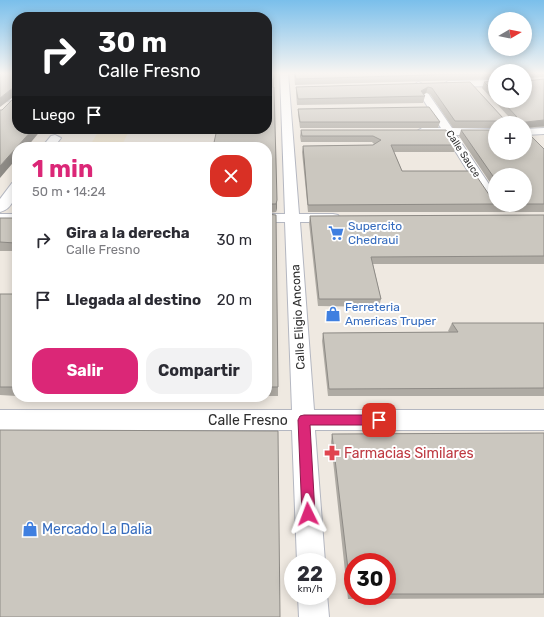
<!DOCTYPE html>
<html lang="es">
<head>
<meta charset="utf-8">
<style>
	:root { --surface:#fff; --page:#f2f2f3; --text:#2b2b33; --muted:#7c7c81; --accent:#db2777 }
	body { margin:0; font-family:Rubik,sans-serif; background:var(--page); color:var(--text); height:100vh; display:flex; flex-direction:column; font-size:15px; white-space:nowrap }
	* { box-sizing:border-box; margin:0 }
	p { font-size:13px; color:var(--muted) }
	.icon { flex:none; width:22px; height:22px; fill:none; stroke:currentColor; stroke-width:2; stroke-linecap:round; stroke-linejoin:round }
	.map { position:relative; flex:1; overflow:hidden }
	.drawer { position:absolute; left:12px; top:142px; width:260px; height:260px; display:flex; flex-direction:column; background:var(--surface); border-radius:16px; box-shadow:0 2px 10px #0003 }
	.drawer>* { flex:none }
	.hud { position:absolute; left:12px; top:12px; width:260px; height:122px; border-radius:16px; box-shadow:0 2px 10px #0003; background:#202124; color:#fff; overflow:hidden }
	.needle { width:26px; rotate:80deg }
	.tools { position:absolute; left:488px; top:12px; display:grid; gap:8px }
	.tools a { display:grid; place-items:center; width:44px; height:44px; border-radius:50%; background:var(--surface); box-shadow:0 2px 10px #0003; font-size:20px }
	.speed { position:absolute; left:284px; top:553px; display:flex; gap:8px; font-size:20px; font-weight:700; text-align:center }
	.speed>* { display:grid; place-content:center; width:52px; height:52px; border-radius:50%; background:var(--surface); box-shadow:0 2px 10px #0003; line-height:1 }
	.speed small { font-size:10px; font-weight:400 }
	.speed .limit { border:6px solid #d22; background:#fff; color:#111 }
	.pin { position:absolute; display:grid; place-items:center; width:34px; height:34px; color:#fff; margin:-17px; border-radius:8px; box-shadow:0 2px 6px #0006 }
	.me { position:absolute; width:44px; margin:-22px; rotate:357deg; stroke-linejoin:round; filter:drop-shadow(0 0 3px #0008) }
	.turn { display:flex; align-items:center; gap:14px; height:84px; padding:0 20px; font-size:18px }
	.turn .icon { width:52px; height:52px; stroke-width:2.5 }
	.turn b { display:block; font-size:28px; line-height:34px }
	.then { display:flex; align-items:center; height:38px; padding:0 20px; background:#0003; gap:8px; font-size:15px }
	.round { display:grid; place-items:center; flex:none; width:42px; height:42px; border-radius:16px; background:var(--page) }
	.summary { display:flex; align-items:center; justify-content:space-between; height:68px; padding:0 20px }
	h1 { font-size:24px; font-weight:700; line-height:30px; color:var(--accent) }
	.primary-button { display:flex; gap:8px; margin-top:auto; padding:8px 20px }
	.primary-button a { flex:1; height:46px; border-radius:16px; background:var(--accent); color:#fff; font-size:16px; font-weight:700; line-height:46px; text-align:center }
	.primary-button a+a { background:var(--page); color:var(--text) }
	ul { padding:0; list-style:none }
	li { display:flex; align-items:center; gap:12px; height:60px; padding:0 20px }
	li div { flex:1 }
	li b { display:block; font-size:15px }
	li em { font-style:normal }
	.map>svg:first-child { display:block }
	.education { fill:#f0e6d1 }
	.lines { fill:none; stroke-linecap:round; stroke-linejoin:round }
	.minor-casing { stroke:#b4b7c1; stroke-width:2 }
	.minor { fill:#fff; fill-rule:evenodd }
	.wall { fill:#afaba4; fill-rule:evenodd }
	.shaded-wall { fill:#8e8b86 }
	.building { fill:#cbc7bf; stroke:#8e8b86 }
	.route { fill:#db2777; stroke:#8e194d }
	.labels { text-anchor:middle; dominant-baseline:central; stroke-width:4; stroke-linejoin:round; paint-order:stroke }
	.far-street-label { font-size:10px; fill:#2e2e2e; stroke:#fff }
	.shop-label { font-size:12px; fill:#366cbe; stroke:#fff; text-anchor:start }
	.street-label { font-size:12px; fill:#2e2e2e; stroke:#fff }
	.near-street-label { font-size:14px; fill:#2e2e2e; stroke:#fff }
	.near-health-label { font-size:14px; fill:#be3a42; stroke:#fff; text-anchor:start }
	.near-shop-label { font-size:14px; fill:#366cbe; stroke:#fff; text-anchor:start }
</style>
</head>
<body>
<div class="map">
<svg width="544" height="617" viewBox="0 0 544 617">
	<rect width="100%" height="100%" fill="#efe9e1"/>
	<path class="education" d="M100 129H130L121 147H89Z"/>
	<g class="lines">
		<defs>
			<g id="minor">
				<path d="M280 73H288L299 214H333L338 215 340 218 338 221 333 222H300L314 410H544V430H315L325 562H297L292 430H0V410H292L285 222H267V214H285Z"/>
				<path d="M495 80V86L448 87 444 84 448 81Z"/>
				<path d="M418 82 421 83 452 128 495 129V135H456L495 193V205L500 206H490L445 135 422 134 417 131 422 128H441L414 85Z"/>
				<path d="M17 94V100L0 101V95Z"/>
				<path d="M544 128V134L525 135V129Z"/>
				<path d="M55 135 61 138 54 147H42L51 136Z"/>
				<path d="M17 182C17 194 13 209 0 212V199L12 183Z"/>
				<rect x="0" y="214" width="17" height="8"/>
				<path d="M327 594 329 617H299L298 596H327Z"/>
			</g>
		</defs>
		<use href="#minor" class="minor-casing"/>
		<use href="#minor" class="minor"/>
	</g>
	<g class="wall">
		<rect x="267" y="73" width="7" height="13"/>
		<path d="M294 73H495V79L295 85Z"/>
		<path d="M525 73H544V77L527 78V81L544 79V127L525 128V123H495V128H453L430 94 426 93 423 94 425 96 423 103 297 105 296 93V87L470 82 503 118 509 117 482 88 484 82 495 81V101H525Z"/>
		<path d="M298 109 440 122 438 128H300L298 114Z"/>
		<path d="M301 130H446L456 145 454 152H394L402 171 495 200V205H525V175H495V190L459 136 461 130 544 149V212H308L302 152 303 146 373 145 374 144 372 142H301L300 136Z"/>
		<path d="M267 147 277 200V208L276 212 267 213Z"/>
		<path d="M267 214 278 387V396H267Z"/>
		<path d="M544 215V264H373L381 299 379 307 318 306 309 223 310 216Z"/>
		<rect x="0" y="218" width="17" height="33"/>
		<path d="M0 294H17V396L0 395Z"/>
		<path d="M452 323H544V396H328L322 341 323 333 449 332 448 331Z"/>
		<path d="M544 433V598L348 599 331 442 332 434ZM353 562H387V596H353Z"/>
	</g>
	<g class="shaded-wall">
		<path d="M14 87 17 94 0 107V98Z"/>
		<path d="M428 87 426 93 420 97 421 91Z"/>
		<path d="M544 120V126L525 128V123H517Z"/>
		<path d="M33 129H42L27 147H17V158L0 178V166Z"/>
		<path d="M277 200V208L276 212V204Z"/>
		<path d="M17 239V247L15 243Z"/>
	</g>
	<g class="building">
		<path d="M0 73H17V129H33L0 166V110H2L15 97 16 88 14 87 0 98Z"/>
		<rect x="267" y="73" width="7" height="6"/>
		<path d="M295 73H495L296 79Z"/>
		<path d="M525 73H526L527 81 544 79V120L517 123H498V121H455L432 88 428 87 421 91 425 96 298 99 296 87 470 82 503 118 517 117 502 101H525Z"/>
		<path d="M495 81V93L484 82Z"/>
		<path d="M267 86 274 87 277 200 276 204H267V147H213L217 129H267Z"/>
		<path d="M429 107 440 122H300L298 109Z"/>
		<path d="M301 130H446L456 145H391L402 171H473L492 199 495 200V204L308 205 303 146 373 145 381 140 373 136H302Z"/>
		<path d="M461 130H495V153H525V130L544 149V204H525V175H495V179Z"/>
		<path d="M267 214 276 215 278 387H267Z"/>
		<path d="M544 215V256L371 257 381 299H319L310 216Z"/>
		<path d="M0 218H17V239L15 243 0 242Z"/>
		<rect x="0" y="294" width="17" height="93"/>
		<path d="M452 323H544V388L329 389 323 333 458 332Z"/>
		<path d="M0 430 278 431 280 617H0Z"/>
		<path d="M544 433V594H387V562H353V594H351L332 434Z"/>
	</g>
	<linearGradient id="sky" x2="0" y2="1"><stop stop-color="#7abfeb"/><stop offset="0.46" stop-color="#f8f5f2"/><stop offset="1" stop-color="#f8f5f2" stop-opacity="0"/></linearGradient>
	<rect width="544" height="159" fill="url(#sky)"/>
	<path class="route" d="M304 415H379L383 416 385 420 383 423 379 425H310L315 514 313 519 308 521 304 519 302 514 298 420 300 416Z"/>
	<defs>
		<symbol id="supermarket-bare" viewBox="-9 -9 18 18"><path d="M-6-5.5h2.5l.6 2H6L4.5 2H-2.5L-4.4-4H-6ZM-1.5 3.2a1.3 1.3 0 1 0 .1 0ZM3 3.2a1.3 1.3 0 1 0 .1 0Z" fill="#3f7fe0" stroke="#fff" stroke-width="2.5" paint-order="stroke"/></symbol>
		<symbol id="shop-bare" viewBox="-9 -9 18 18"><path d="M-5-2.5h2.3a2.7 3.5 0 0 1 5.4 0H5L5.5 6h-11ZM-1.5-2.5h3a1.5 2.3 0 0 0-3 0Z" fill="#3f7fe0" stroke="#fff" stroke-width="2.5" paint-order="stroke"/></symbol>
		<symbol id="pharmacy-bare" viewBox="-9 -9 18 18"><path d="M-2-6h4v4h4v4h-4v4h-4v-4h-4v-4h4Z" fill="#e0444e" stroke="#fff" stroke-width="2.5" paint-order="stroke"/></symbol>
	</defs>
	<g fill-rule="evenodd">
		<use href="#supermarket-bare" x="325" y="222" width="22" height="22"/>
		<use href="#shop-bare" x="322" y="303" width="22" height="22"/>
		<use href="#pharmacy-bare" x="321" y="442" width="22" height="22"/>
		<use href="#shop-bare" x="19" y="518" width="22" height="22"/>
	</g>
	<g class="labels">
		<g class="far-street-label">
			<text transform="translate(463 154) rotate(57)">Calle Sauce</text>
		</g>
		<g class="shop-label">
			<text x="348" y="226">Supercito<tspan x="348" dy="14">Chedraui</tspan></text>
			<text x="345" y="307">Ferreteria<tspan x="345" dy="14">Americas Truper</tspan></text>
		</g>
		<g class="street-label">
			<text transform="translate(298 317) rotate(-93)">Calle Eligio Ancona</text>
		</g>
		<g class="near-street-label">
			<text x="248" y="420">Calle Fresno</text>
		</g>
		<g class="near-health-label">
			<text x="344" y="453">Farmacias Similares</text>
		</g>
		<g class="near-shop-label">
			<text x="42" y="529">Mercado La Dalia</text>
		</g>
	</g>
</svg>
<div class="tools">
<a><svg class="needle" viewBox="-14 -14 28 28"><path d="M0-13l5 13h-10z" fill="#e53935"/><path d="M0 13l5-13h-10z" fill="#7c7c81"/></svg></a>
<a><svg class="icon" aria-label="search" viewBox="0 0 24 24"><circle cx="10" cy="10" r="6"/><path d="M15 15l6 6"/></svg></a>
<a>+</a>
<a>−</a>
</div>
<div class="speed"><div>22<small>km/h</small></div><div class="limit">30</div></div>
<div class="pin" style="left:379px;top:420px;background:#d93025"><svg class="icon" aria-label="arrive" viewBox="0 0 24 24"><path d="M6 21V4h12l-3 4 3 4H6"/></svg></div>
<svg class="me" style="left:308px;top:514px" viewBox="-20 -20 40 40"><path d="M0-17L14 15 0 8-14 15z" fill="#db2777" stroke="#fff" stroke-width="4"/></svg>
<div class="hud">
<div class="turn"><svg class="icon" aria-label="right" viewBox="0 0 24 24"><path d="M7 20v-9h11M14 6l5 5-5 5"/></svg><div><b>30 m</b>Calle Fresno</div></div>
<div class="then">Luego<svg class="icon" aria-label="arrive" viewBox="0 0 24 24"><path d="M6 21V4h12l-3 4 3 4H6"/></svg></div>
</div>
<section class="drawer">
<div class="summary"><div><h1>1 min</h1><p>50 m · 14:24</p></div><a class="round" style="background:#d93025;color:#fff"><svg class="icon" aria-label="close" viewBox="0 0 24 24"><path d="M6 6l12 12M18 6L6 18"/></svg></a></div>
<ul>
<li><svg class="icon" aria-label="right" viewBox="0 0 24 24"><path d="M7 20v-9h11M14 6l5 5-5 5"/></svg><div><b>Gira a la derecha</b><p>Calle Fresno</p></div><em>30 m</em></li>
<li><svg class="icon" aria-label="arrive" viewBox="0 0 24 24"><path d="M6 21V4h12l-3 4 3 4H6"/></svg><div><b>Llegada al destino</b></div><em>20 m</em></li>
</ul>
<div class="primary-button"><a>Salir</a><a>Compartir</a></div>
</section>
</div>
</body>
</html>
